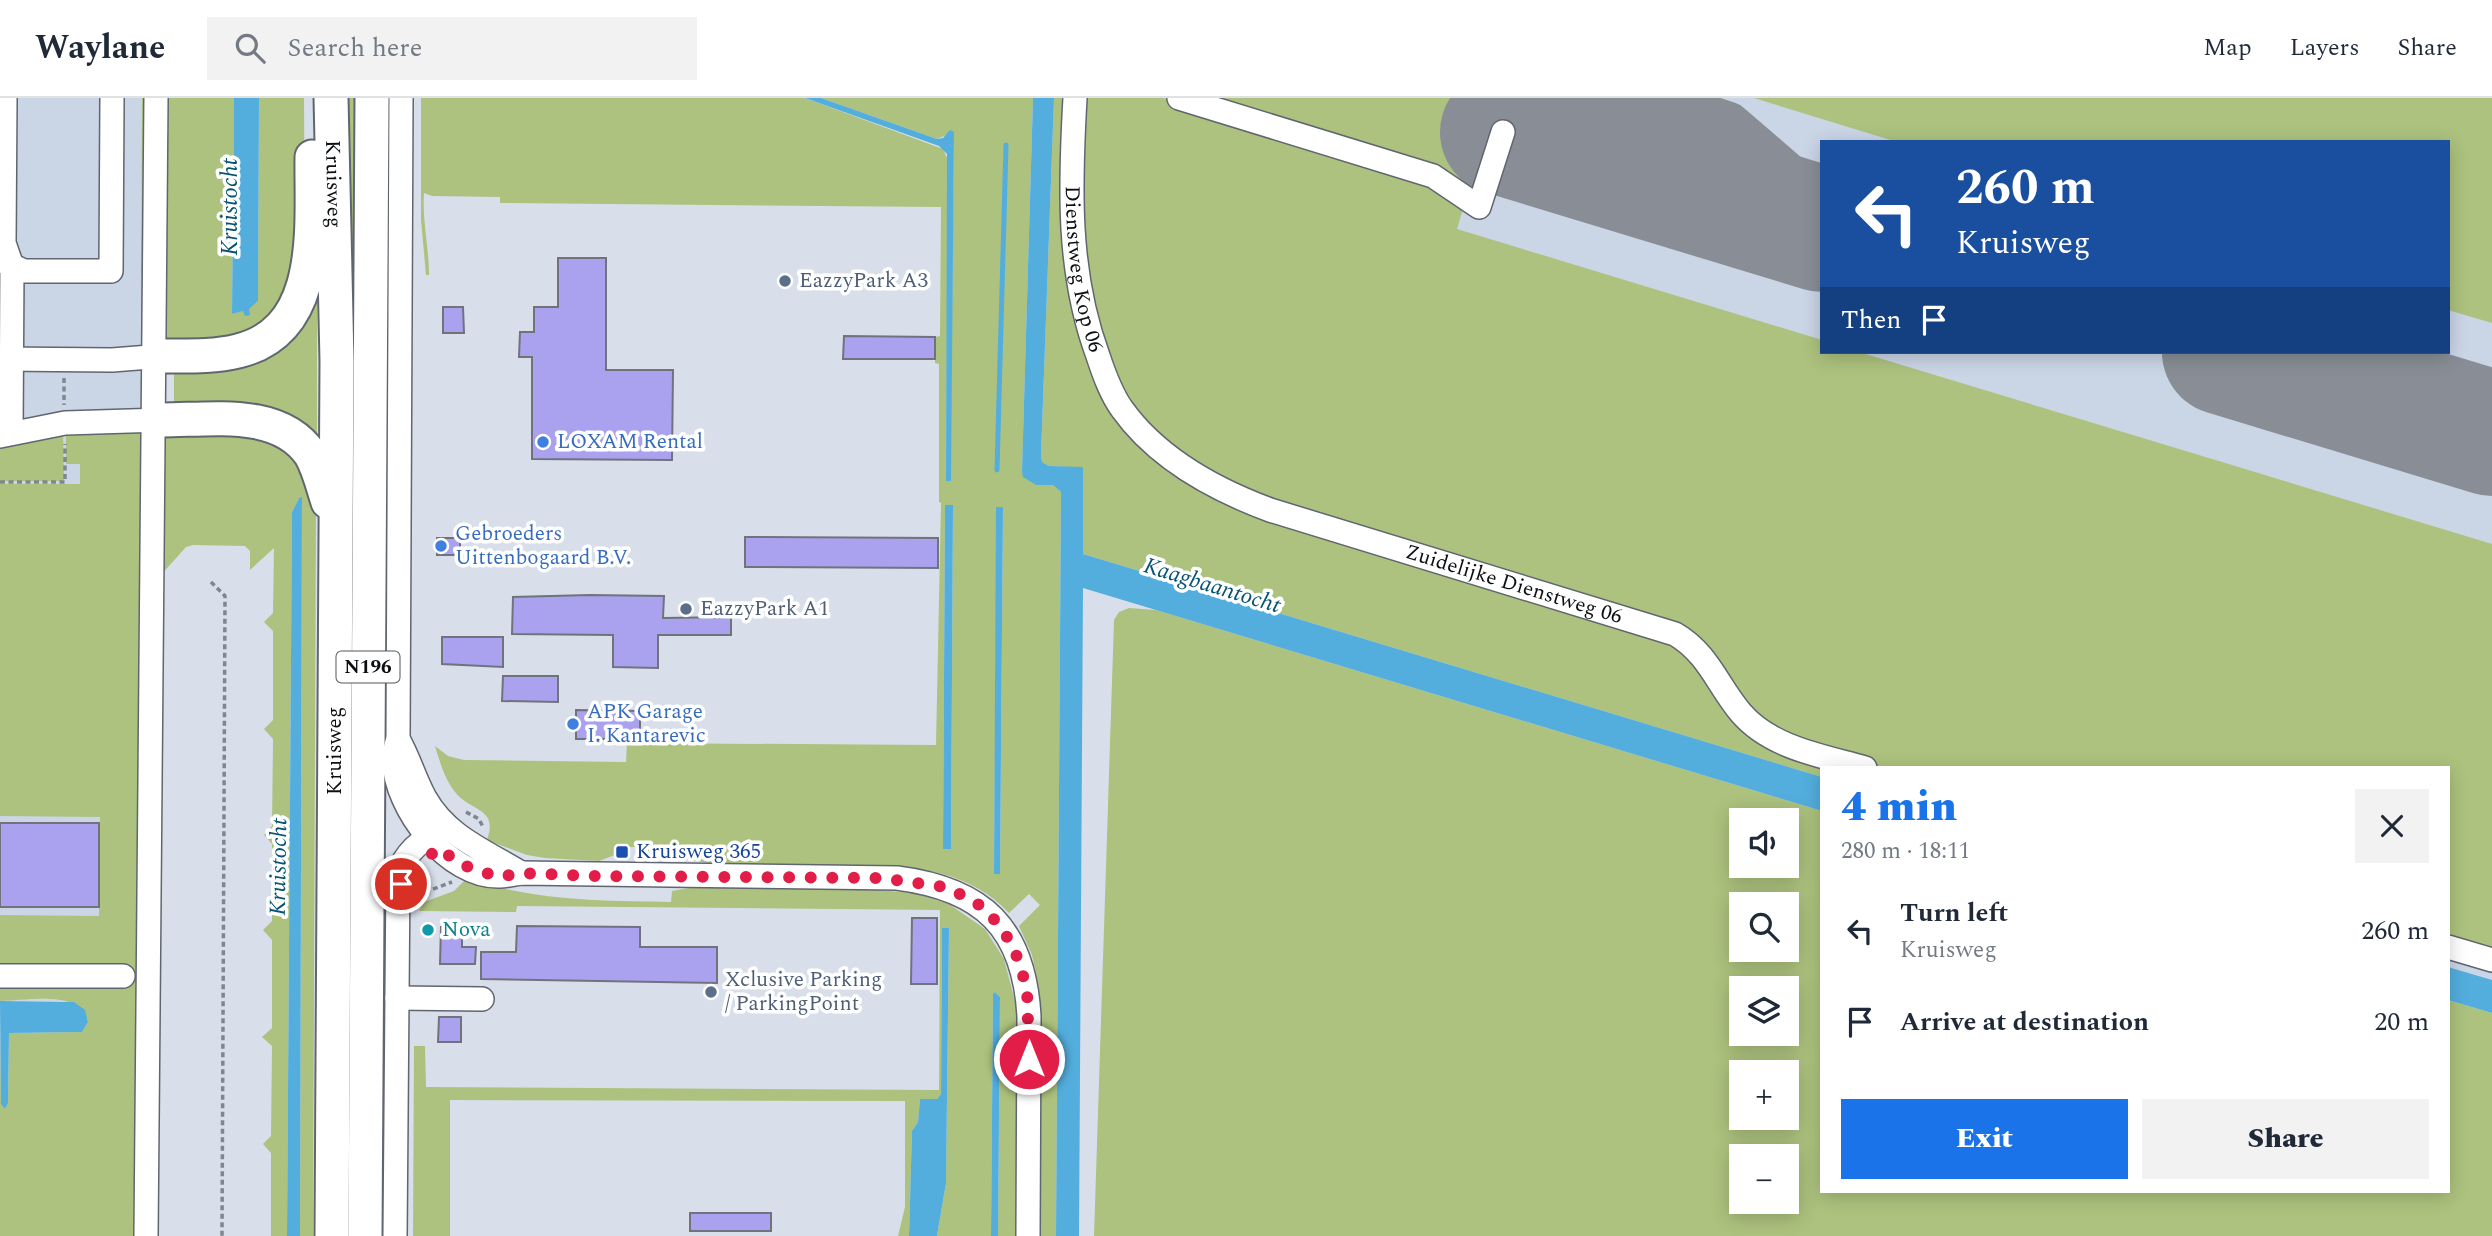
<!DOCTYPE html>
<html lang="en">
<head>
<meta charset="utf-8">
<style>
	:root { --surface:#fff; --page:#f2f2f3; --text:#1f2937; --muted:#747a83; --line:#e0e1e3; --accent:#1a73e8 }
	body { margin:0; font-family:Spectral,serif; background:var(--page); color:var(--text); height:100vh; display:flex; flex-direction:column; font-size:26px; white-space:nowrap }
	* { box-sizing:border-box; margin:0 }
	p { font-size:23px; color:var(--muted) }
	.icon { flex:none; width:38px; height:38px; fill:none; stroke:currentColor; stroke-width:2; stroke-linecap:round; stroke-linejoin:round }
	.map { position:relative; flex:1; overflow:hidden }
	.side { position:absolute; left:1820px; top:668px; width:630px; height:427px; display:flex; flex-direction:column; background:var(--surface); border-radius:0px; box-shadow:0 4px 18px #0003 }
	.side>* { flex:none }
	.guide { position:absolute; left:1820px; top:42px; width:630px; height:214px; border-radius:0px; box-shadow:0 4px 18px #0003; background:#1a4fa0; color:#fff; overflow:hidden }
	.fabs { position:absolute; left:1729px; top:710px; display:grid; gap:14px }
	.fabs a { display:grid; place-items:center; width:70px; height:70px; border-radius:0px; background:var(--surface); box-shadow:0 4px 18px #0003; font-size:35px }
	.pin { position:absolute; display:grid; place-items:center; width:60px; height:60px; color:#fff; margin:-30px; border:4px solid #fff; border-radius:50%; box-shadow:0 2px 7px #0007 }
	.me { position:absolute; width:77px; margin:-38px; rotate:0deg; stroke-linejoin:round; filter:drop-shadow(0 0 5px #0008) }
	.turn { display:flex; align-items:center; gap:24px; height:147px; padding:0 21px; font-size:32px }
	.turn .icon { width:91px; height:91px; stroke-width:2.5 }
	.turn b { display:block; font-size:49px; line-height:60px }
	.then { display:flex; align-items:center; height:66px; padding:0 21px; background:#0003; gap:14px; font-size:26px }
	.round { display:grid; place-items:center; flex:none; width:74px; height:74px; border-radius:0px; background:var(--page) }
	.head { display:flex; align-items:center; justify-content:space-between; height:119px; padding:0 21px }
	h1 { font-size:42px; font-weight:800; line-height:52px; color:var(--accent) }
	.primary-button { display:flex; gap:14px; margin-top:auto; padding:14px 21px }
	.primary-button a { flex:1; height:80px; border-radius:0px; background:var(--accent); color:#fff; font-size:28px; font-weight:800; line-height:80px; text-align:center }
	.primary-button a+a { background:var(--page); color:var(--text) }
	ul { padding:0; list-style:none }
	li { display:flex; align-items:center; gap:21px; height:91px; padding:0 21px }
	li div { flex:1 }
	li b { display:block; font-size:26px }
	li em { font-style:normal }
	header { display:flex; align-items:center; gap:42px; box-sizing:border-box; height:98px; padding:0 35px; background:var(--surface); border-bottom:2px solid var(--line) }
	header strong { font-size:33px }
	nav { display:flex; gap:38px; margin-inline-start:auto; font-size:24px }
	.search { width:490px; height:63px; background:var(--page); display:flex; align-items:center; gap:18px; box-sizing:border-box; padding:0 24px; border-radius:0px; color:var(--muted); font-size:26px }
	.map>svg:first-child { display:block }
	.built { fill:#cad5e6; fill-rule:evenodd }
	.green { fill:#adc27e; fill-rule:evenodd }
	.water { fill:#53aedd }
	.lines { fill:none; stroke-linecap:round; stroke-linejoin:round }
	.stream { stroke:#53aedd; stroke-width:5 }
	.taxiway { stroke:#898e96; stroke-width:51 }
	.runway { stroke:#898e96; stroke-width:126 }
	.building { fill:#aaa2ef; stroke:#72727d; stroke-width:2 }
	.minor-casing { stroke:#60666f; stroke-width:26 }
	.highway-casing { stroke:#60666f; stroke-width:37 }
	.path { stroke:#80868d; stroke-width:3.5; stroke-dasharray:5 3.5; stroke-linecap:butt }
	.minor { stroke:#fff; stroke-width:23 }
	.highway { stroke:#fff; stroke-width:33 }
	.route { stroke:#e11d48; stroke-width:12; stroke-dasharray:0 21.6 }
	.service-dot { fill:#5c6f8a; stroke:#fff; stroke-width:2.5 }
	.shop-dot { fill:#3f7fe0; stroke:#fff; stroke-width:2.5 }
	.transit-dot { fill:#1a4fb4; stroke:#fff; stroke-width:2.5 }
	.culture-dot { fill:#0f9aa8; stroke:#fff; stroke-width:2.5 }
	.labels { text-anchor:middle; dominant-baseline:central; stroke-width:7; stroke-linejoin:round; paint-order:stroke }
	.shield { fill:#fff; stroke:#555759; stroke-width:2 }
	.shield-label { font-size:19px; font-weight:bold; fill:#0c0f12 }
	.street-label { font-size:21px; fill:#0c0f12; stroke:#fff }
	.service-label { font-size:21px; fill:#4e5e75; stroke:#fff; text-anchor:start }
	.shop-label { font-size:21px; fill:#366cbe; stroke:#fff; text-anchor:start }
	.transit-label { font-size:21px; fill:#164399; stroke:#fff; text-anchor:start }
	.culture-label { font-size:21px; fill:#0d838f; stroke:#fff; text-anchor:start }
	.water-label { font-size:23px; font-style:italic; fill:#075373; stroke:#fff }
</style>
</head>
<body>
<header>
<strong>Waylane</strong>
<div class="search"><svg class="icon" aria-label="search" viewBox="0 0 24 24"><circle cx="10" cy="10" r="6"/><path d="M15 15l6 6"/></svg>Search here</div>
<nav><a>Map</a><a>Layers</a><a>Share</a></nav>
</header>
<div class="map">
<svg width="2492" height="1138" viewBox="0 0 2492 1138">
	<rect width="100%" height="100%" fill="#d8dfea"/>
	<g class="built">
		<path d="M0 0H144L138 1138H0V933L1 1005 82 934 69 903H0Z"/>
		<path d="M1040 0H2492V882L2448 869V670H1822V679ZM1822 44H2448V254H1822Z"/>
	</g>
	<g class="green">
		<path d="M142 0H150L143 237H141Z"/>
		<path d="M161 0H234L232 216 248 211 258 203 259 0H304L305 154 264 233 159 252Z"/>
		<path d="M342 0H358L357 166H347Z"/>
		<path d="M421 0H805L943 51 948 62 946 383H950L954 34 937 41 821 0H1033L1022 374 1053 387 1061 394 1056 1138H1039V890L1032 857 1019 828 1040 807 1029 796 1009 815C942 744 830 775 743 769 724 768 704 764 685 761V755H643V749H620V755L599 763 545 760 527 757 487 742C499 709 470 714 455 694 444 680 440 664 435 648L448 658 464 662 626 664 627 645 936 647 941 405 939 404V266L935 265V239L940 238 941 109 500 105V99L432 98 424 95C422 122 429 149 429 177H426L421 122ZM953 407 951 751H943L945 408ZM997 409H1003L1000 775 994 776Z"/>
		<path d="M1054 0H1068L1093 265 1183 376 1668 542 1691 560 1726 611 1836 670H1822V679L1083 456V370L1049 368 1042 364 1041 358Z"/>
		<path d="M1082 0H1163L1422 79 1464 107 1457 131 1822 242V254H1859L2492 446V855L2448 841V670H1886C1836 655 1775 644 1740 600 1730 587 1722 572 1713 559L1255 400 1175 354 1124 299 1084 189Z"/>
		<path d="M1193 0H1497L1468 93Z"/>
		<path d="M1754 0H2492V225L2448 212V44H1897Z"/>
		<path d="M317 154V355L174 306V275L236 261Z"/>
		<path d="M232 328 287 342 316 407 313 1138H300L302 400H299L292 414 287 1138H271V1055L263 1046 271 1038 272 948 262 939 272 930V842L263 832 272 823V746L264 737 272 728 273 641 264 631 273 622V533L264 524 273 515 274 450 250 472V453L245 448 193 447 186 449 160 478 157 1138H0V933L1 1005 5 1011 8 1005 9 935 82 934 88 924C82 891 26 903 0 903V817L99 818 100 719 0 718V386H80V366H66V331Z"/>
		<path d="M63 332 64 383H0V348Z"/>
		<path d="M1129 510 1156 512 1822 713V1094H2448V902L2492 915V1138H1094L1114 522 1119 514ZM1741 723H1787V768H1741ZM1741 807H1787V852H1741ZM1741 891H1787V936H1741ZM1741 975H1787V1020H1741ZM1741 1059H1787V1104H1741Z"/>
		<path d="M467 780C531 803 604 803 671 804L672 793 694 789 852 790 914 795 949 806 985 831 1004 861 1017 911 1018 1138H998L1000 899 995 894 993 897 991 1138H937L946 1085 949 830 942 831 941 996 937 1001H920L918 1024 912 1033 909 1138H898L905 1109V1003L450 1002V1138H413L414 948H425L426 989 939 992 940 812 517 808 516 814 419 813 424 804 454 793Z"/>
	</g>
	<g class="water">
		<path d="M234 0H259L258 203 249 211 250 217 245 218 243 213 232 216Z"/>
		<path d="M805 0H821L937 41 943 40 950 32 954 34 951 383H946L947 56 939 48Z"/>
		<path d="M1033 0H1054L1041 358 1042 364 1049 368 1083 369V456L1822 679V713L1083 490 1079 1138H1056L1061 394 1053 387H1036L1023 379 1022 373Z"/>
		<path d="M302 399 300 1138H287L292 414 299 400Z"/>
		<path d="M945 407H953L951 751H943Z"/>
		<path d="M996 409H1003L1000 776H994Z"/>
		<path d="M942 830H949L946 1085 937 1138H909L912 1033 918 1024 920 1001H937L941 996Z"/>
		<path d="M2448 869 2492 882V915L2448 902Z"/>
		<path d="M995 894 1000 899 998 1138H991L993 896Z"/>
		<path d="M0 903 74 904 85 912 88 924 82 934 9 935 8 1005 5 1011 1 1006Z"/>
	</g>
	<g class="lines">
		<path class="stream" d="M997 372 1006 47"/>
		<g class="taxiway">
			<path d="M1639 0 1727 29 1822 111"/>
			<path d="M1593 62 1611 0"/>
		</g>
		<g class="runway">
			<path d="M1503 34 1822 131"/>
			<path d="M2225 254 2492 335"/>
		</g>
	</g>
	<g class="building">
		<path d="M558 160H606V272H673L672 362 532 361V259H519L520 234H534V209H558Z"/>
		<path d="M443 209H463L464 235H443Z"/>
		<path d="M844 238 935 239V261H843Z"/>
		<path d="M745 439 938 440V470L745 469Z"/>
		<rect x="437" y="440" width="23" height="17"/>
		<path d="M590 497 664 498 663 520 731 519V537H658V570L613 569V537L512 536 513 499Z"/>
		<path d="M442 539H503V569L442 566Z"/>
		<path d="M503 578H558V604L502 603Z"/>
		<path d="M576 612 640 613V641H576Z"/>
		<rect x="0" y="725" width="99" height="84"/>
		<path d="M912 820H937V886H911Z"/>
		<path d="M517 828 640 829V849H717V885L481 881V854H516Z"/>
		<path d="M441 829H462V849H476L475 866H440Z"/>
		<path d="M439 919H461V944H438Z"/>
		<rect x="690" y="1115" width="81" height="18"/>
	</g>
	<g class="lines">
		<defs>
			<g id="minor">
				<path d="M5 0 4 145 12 168 11 335"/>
				<path d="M401 0 398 641C396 647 394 655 394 662 395 710 448 780 500 778 507 778 514 776 521 775L897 780C983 791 1024 830 1029 918L1028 1138"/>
				<path id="s1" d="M1075 0C1070 88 1067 174 1098 258 1104 276 1111 296 1122 311 1157 360 1216 392 1270 412L1675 536C1708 555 1718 588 1741 615 1771 650 1823 658 1865 670"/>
				<path d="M1179 0 1433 78 1479 109 1503 34"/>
				<path d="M0 162 24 173H111L112 0"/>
				<path d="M0 261 112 262 163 258"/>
				<path d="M0 338 65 325 162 322"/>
				<path d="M398 641C409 660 414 680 425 700 447 739 485 753 521 775"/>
				<path d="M2448 849 2492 862"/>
				<path d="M0 878H123"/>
				<path d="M397 900 482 901"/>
				<path d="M146 1138 156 0"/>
				<path d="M395 1138 398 777C405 752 426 738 448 729"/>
			</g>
			<g id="highway">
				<path id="s2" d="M331 0 337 263 332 1138"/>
				<path d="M163 258C188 258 214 259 238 253 324 232 311 127 312 59"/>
				<path d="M162 322C211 322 280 310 311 357 319 371 323 389 328 404"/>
				<path d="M365 1138 372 0"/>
			</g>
		</defs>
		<use href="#minor" class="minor-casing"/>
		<use href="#highway" class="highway-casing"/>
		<g class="path">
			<path d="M64 280V307"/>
			<path d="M0 384H65V346"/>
			<path d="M211 484 225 498 222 1138"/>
			<path d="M466 714 479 721 483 729"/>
			<path d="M417 797 452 784"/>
		</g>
		<use href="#minor" class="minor"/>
		<use href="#highway" class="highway"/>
	</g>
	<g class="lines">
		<path class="route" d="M401 786 438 750 463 767 498 779 521 775 590 778 882 780 945 789 974 803 990 816 1013 847 1027 890 1029 961"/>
	</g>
	<g class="service-dot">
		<circle cx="785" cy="183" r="7"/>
		<circle cx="686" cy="511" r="7"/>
		<circle cx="711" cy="894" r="7"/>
	</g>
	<g class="shop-dot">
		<circle cx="543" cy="344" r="7"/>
		<circle cx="441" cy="448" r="7"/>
		<circle cx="573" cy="626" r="7"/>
	</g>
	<rect class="transit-dot" x="615" y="747" width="14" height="14" rx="3.5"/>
	<circle class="culture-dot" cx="428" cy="832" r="7"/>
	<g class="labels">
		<rect class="shield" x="336.5" y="553.5" width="63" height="31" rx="5"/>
		<g class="shield-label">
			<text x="368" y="569">N196</text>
		</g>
		<g class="street-label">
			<text stroke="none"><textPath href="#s2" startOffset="86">Kruisweg</textPath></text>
			<text stroke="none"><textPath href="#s1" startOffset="172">Dienstweg Kop 06</textPath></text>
			<text stroke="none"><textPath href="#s1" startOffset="756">Zuidelijke Dienstweg 06</textPath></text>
			<text transform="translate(335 653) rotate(-90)">Kruisweg</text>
		</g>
		<g class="service-label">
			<text x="799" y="183">EazzyPark A3</text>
			<text x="700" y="511">EazzyPark A1</text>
			<text x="725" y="882">Xclusive Parking<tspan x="725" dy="24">/ ParkingPoint</tspan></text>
		</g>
		<g class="shop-label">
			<text x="557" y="344">LOXAM Rental</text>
			<text x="455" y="436">Gebroeders<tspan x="455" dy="24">Uittenbogaard B.V.</tspan></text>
			<text x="587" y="614">APK Garage<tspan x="587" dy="24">I. Kantarevic</tspan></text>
		</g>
		<g class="transit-label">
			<text x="636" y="754">Kruisweg 365</text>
		</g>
		<g class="culture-label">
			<text x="442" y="832">Nova</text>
		</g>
		<g class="water-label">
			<text transform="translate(230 109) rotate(-90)">Kruistocht</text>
			<text transform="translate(1212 488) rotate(17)">Kaagbaantocht</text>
			<text transform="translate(279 769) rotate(-89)">Kruistocht</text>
		</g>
	</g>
</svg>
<div class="fabs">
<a><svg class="icon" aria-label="sound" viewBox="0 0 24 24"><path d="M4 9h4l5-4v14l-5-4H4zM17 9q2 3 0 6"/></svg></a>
<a><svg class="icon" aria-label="search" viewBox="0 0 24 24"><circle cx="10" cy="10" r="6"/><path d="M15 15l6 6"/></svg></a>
<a><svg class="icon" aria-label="layers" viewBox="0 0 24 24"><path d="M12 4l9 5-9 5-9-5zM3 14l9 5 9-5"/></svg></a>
<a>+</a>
<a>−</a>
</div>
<div class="pin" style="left:401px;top:786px;background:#d93025"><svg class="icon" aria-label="arrive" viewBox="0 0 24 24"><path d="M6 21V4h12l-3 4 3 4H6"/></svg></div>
<svg class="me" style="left:1029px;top:961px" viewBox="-20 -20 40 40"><circle r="17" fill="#e11d48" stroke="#fff" stroke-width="3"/><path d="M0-11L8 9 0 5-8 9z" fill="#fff"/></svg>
<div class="guide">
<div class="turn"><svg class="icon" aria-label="left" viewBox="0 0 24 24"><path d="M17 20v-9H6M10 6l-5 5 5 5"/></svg><div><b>260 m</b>Kruisweg</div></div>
<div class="then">Then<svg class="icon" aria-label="arrive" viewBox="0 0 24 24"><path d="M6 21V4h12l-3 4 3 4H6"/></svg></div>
</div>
<section class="side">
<div class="head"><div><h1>4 min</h1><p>280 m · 18:11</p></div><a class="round"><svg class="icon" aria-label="close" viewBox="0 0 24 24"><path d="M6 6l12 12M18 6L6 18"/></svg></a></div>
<ul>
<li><svg class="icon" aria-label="left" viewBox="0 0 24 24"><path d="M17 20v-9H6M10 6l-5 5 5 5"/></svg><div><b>Turn left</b><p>Kruisweg</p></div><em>260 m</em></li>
<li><svg class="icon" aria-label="arrive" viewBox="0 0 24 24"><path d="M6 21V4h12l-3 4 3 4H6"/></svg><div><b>Arrive at destination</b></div><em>20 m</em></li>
</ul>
<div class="primary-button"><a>Exit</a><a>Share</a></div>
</section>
</div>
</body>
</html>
